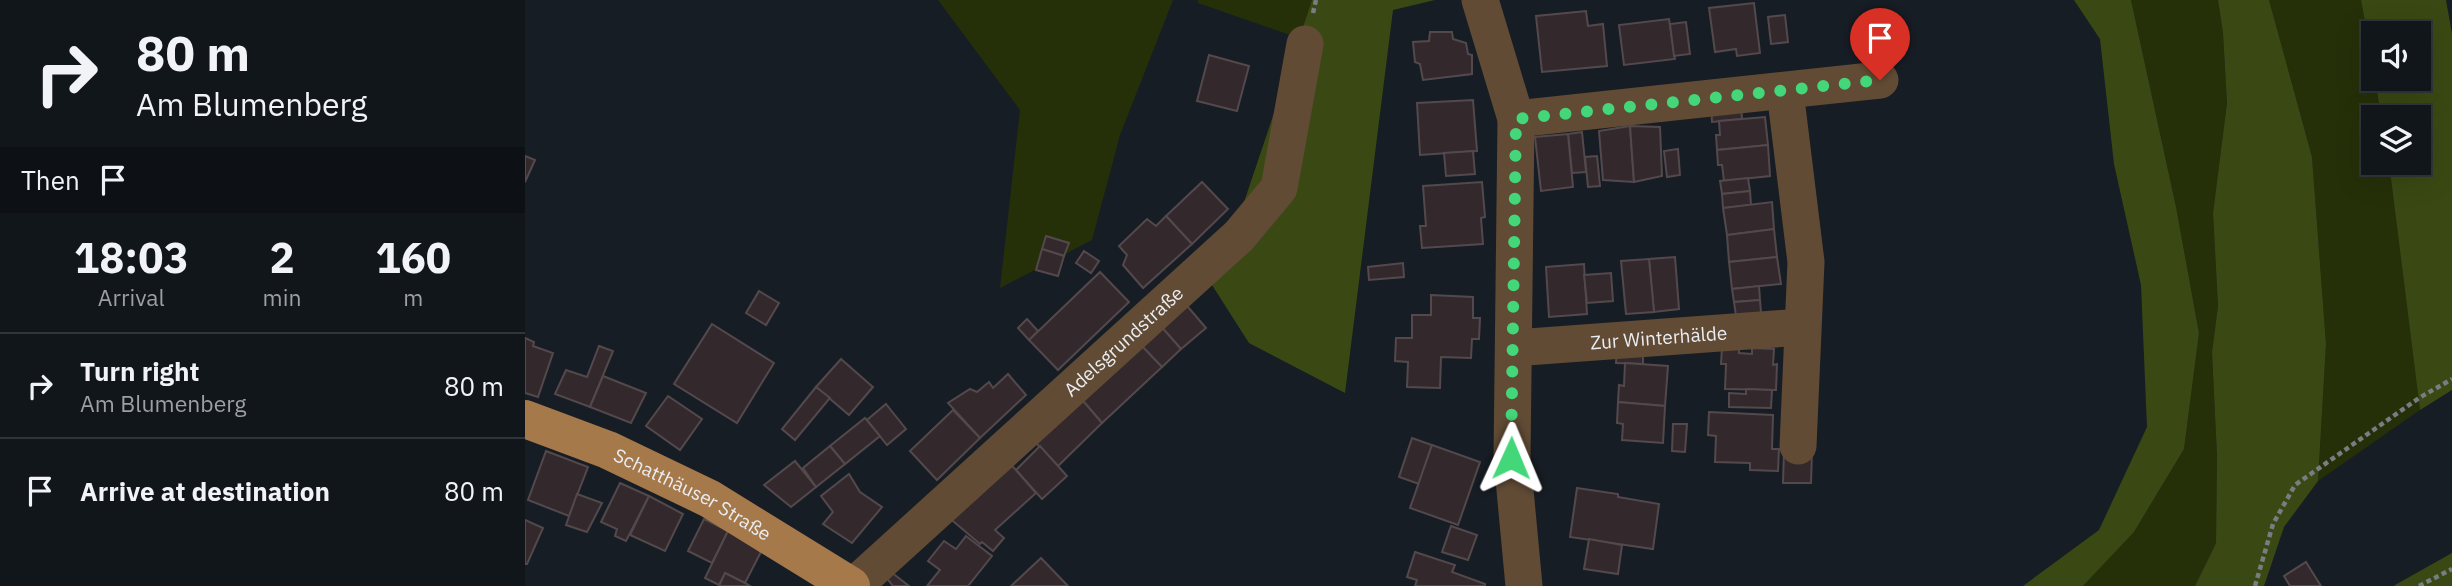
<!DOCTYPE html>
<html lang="en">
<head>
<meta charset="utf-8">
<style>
	:root { --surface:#11161b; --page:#1e2328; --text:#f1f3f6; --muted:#9c9fa3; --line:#30353a }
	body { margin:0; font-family:"IBM Plex Sans",sans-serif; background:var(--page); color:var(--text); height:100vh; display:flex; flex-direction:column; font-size:26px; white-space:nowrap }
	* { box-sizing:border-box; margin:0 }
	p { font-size:23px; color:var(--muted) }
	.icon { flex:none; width:38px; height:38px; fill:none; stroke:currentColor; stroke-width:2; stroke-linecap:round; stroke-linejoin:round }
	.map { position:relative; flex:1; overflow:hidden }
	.drawer { display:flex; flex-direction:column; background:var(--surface); width:525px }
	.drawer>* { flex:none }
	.banner { background:#11161b; color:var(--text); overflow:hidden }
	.buttons { position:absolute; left:1836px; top:21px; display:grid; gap:14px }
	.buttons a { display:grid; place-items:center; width:70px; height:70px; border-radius:0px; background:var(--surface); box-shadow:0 7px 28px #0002,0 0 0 2px var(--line); font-size:35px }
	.pin { position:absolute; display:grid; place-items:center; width:60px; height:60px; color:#fff; margin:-72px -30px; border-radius:50% 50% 50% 0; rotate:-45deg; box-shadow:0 0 7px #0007 }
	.pin .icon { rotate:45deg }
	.me { position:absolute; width:77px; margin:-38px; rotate:1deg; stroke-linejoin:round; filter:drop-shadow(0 0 5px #0008) }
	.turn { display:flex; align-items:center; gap:24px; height:147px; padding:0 21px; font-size:32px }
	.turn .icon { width:91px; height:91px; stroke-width:2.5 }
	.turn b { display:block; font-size:49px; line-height:60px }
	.then { display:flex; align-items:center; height:66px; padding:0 21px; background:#0003; gap:14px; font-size:26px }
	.eta { display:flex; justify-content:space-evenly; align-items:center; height:119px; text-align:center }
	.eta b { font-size:42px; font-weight:800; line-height:49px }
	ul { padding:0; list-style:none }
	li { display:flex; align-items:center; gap:21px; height:105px; padding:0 21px; border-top:2px solid var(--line) }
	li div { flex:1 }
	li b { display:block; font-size:26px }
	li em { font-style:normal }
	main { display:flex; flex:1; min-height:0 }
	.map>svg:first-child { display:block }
	.green { fill:#253009 }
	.forest { fill:#3a4913 }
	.building { fill:#33292c; stroke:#53494c; stroke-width:2 }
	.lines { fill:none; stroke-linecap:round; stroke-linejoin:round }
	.path { stroke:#787d83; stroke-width:4.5; stroke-dasharray:5 3.5; stroke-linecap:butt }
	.minor { stroke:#614b35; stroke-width:37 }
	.major { stroke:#a6794a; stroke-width:38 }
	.route { stroke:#44d77a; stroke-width:12; stroke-dasharray:0 21.6 }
	.labels { text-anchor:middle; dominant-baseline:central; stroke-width:7; stroke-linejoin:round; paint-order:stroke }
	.street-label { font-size:19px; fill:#e9edf2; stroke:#0e141a }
</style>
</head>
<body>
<main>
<section class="drawer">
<div class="banner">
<div class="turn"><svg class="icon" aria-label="right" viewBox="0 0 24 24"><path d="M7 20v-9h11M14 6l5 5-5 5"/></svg><div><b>80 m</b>Am Blumenberg</div></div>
<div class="then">Then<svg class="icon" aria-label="arrive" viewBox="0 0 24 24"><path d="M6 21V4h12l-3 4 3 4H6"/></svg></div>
</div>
<div class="eta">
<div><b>18:03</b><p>Arrival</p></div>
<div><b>2</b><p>min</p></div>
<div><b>160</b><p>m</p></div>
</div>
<ul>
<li><svg class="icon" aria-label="right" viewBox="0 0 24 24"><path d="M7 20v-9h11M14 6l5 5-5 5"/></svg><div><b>Turn right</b><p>Am Blumenberg</p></div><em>80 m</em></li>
<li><svg class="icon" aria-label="arrive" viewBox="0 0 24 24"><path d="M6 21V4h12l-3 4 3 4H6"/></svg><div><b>Arrive at destination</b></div><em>80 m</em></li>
</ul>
</section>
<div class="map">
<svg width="1927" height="586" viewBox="0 0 1927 586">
	<rect width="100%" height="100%" fill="#171d24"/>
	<g class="green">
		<path d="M413 0H648L595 135 567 240 475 288 495 110Z"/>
		<path d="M673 0H787L774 38 673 3Z"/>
		<path d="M1606 0H1693L1698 33 1702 103 1688 213 1693 306 1687 352 1692 456 1691 543 1670 586H1558L1609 532 1659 449 1674 333 1651 207Z"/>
		<path d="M1744 0H1836L1856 117H1848V163H1864L1895 410 1793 481 1801 344 1787 157Z"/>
	</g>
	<g class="forest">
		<path d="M787 0H910L868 10 820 393 724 343 673 263 714 217Z"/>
		<path d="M1549 0H1606L1651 207 1674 333 1659 449 1609 532 1558 586H1498L1574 530 1622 427 1616 285 1589 164 1575 39Z"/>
		<path d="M1693 0H1744L1787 157 1801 344 1793 481 1759 527 1739 586H1670L1691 543 1692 456 1687 352 1693 306 1688 213 1702 103 1698 33Z"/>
		<path d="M1836 0H1921L1927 34V390L1895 410 1864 163H1894V117H1856L1850 79H1894V33H1848V67Z"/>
		<path d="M1927 553V586H1869L1870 585Z"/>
	</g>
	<g class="building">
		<path d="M1229 3 1235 53 1212 56 1211 49 1190 52 1184 8Z"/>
		<path d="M1061 11 1063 26 1078 24 1082 66 1017 72 1011 16Z"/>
		<path d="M1260 15 1263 42 1246 44 1243 17Z"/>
		<path d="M1144 19 1150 59 1099 65 1094 25Z"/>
		<path d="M1161 22 1165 54 1149 56 1145 24Z"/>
		<path d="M905 32H927L928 39 941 43 943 54 947 55V74L898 80 895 64 890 62 888 42 904 41Z"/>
		<path d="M684 55 724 66 712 111 672 101Z"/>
		<path d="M948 100 952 151 895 155 892 103Z"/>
		<path d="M1216 104 1217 119 1187 122 1186 106Z"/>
		<path d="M1240 117 1243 145 1192 150 1191 135H1195L1194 121Z"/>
		<path d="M1105 126 1109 182 1078 180 1074 131Z"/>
		<path d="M1105 126 1135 127 1137 176 1109 182Z"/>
		<path d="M1057 132 1061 172 1047 173 1043 134Z"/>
		<path d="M1043 134 1048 187 1016 191 1010 137Z"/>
		<path d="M1243 145 1245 176 1199 181 1197 165H1193L1192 150Z"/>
		<path d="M1153 149 1155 175 1142 177 1139 151Z"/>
		<path d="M948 151 950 174 921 176 919 153Z"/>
		<path d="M0 156 10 160 0 182Z"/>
		<path d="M1072 156 1075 186 1063 187 1060 157Z"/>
		<path d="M1223 178 1225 191 1197 194 1195 181Z"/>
		<path d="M677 182 703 209 667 244 641 216Z"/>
		<path d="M957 182 960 217 956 218 958 244 897 248 895 226H901L898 186Z"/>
		<path d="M1225 191 1226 205 1198 208 1197 194Z"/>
		<path d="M1247 202 1249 229 1202 235 1198 208Z"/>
		<path d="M641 216 667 244 618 288 598 265 602 255 594 246 622 219 631 226Z"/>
		<path d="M1249 229 1252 257 1204 262 1202 235Z"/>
		<path d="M521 236 544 243 539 256 517 249Z"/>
		<path d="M517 249 539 256 533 276 511 270Z"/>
		<path d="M559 251 574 261 566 273 551 263Z"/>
		<path d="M1150 257 1154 309 1129 312 1124 259Z"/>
		<path d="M1252 257 1256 284 1207 289 1204 262Z"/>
		<path d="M1124 259 1129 312 1101 314 1096 261Z"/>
		<path d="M878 263 879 277 844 280 843 267Z"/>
		<path d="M1059 264 1062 314 1024 317 1021 267Z"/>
		<path d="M575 272 604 302 533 370 504 340Z"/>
		<path d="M1086 273 1088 301 1062 303 1059 275Z"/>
		<path d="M1234 286 1235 300 1209 302 1207 289Z"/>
		<path d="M234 291 254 303 241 325 221 313Z"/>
		<path d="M906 295 948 297V318H955L954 339H947L946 358 916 357 915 388 882 387 883 362 870 361 871 338H887V315H906Z"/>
		<path d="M657 300 681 328 656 349 633 323Z"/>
		<path d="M1235 300 1236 313 1211 316 1209 302Z"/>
		<path d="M502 319 513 331 504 340 493 328Z"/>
		<path d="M633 323 656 349 637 367 612 341Z"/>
		<path d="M187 324 249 363 212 423 149 384Z"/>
		<path d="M0 338 9 342 8 346 28 353 13 397 0 393Z"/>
		<path d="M612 341 637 367 577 423 553 395Z"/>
		<path d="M74 346 88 351 65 407 30 394 41 370 62 377Z"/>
		<path d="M1197 347 1214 348V353L1227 354V348L1249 349 1248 365 1252 364 1251 390 1200 389 1201 364H1196Z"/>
		<path d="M1092 348 1118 350V364L1091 363Z"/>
		<path d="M316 359 348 387 324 415 291 387Z"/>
		<path d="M1100 363 1143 366 1140 406 1093 402 1094 385 1099 386Z"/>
		<path d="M483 374 501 395 455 438 423 403 445 389 452 392 464 382 468 388Z"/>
		<path d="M78 376 121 393 106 423 65 407Z"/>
		<path d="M291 387 305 398 270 440 257 429Z"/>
		<path d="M1221 389 1247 390 1246 408 1204 407V393L1221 394Z"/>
		<path d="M553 395 577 423 533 466 507 439Z"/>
		<path d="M143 396 177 419 155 450 121 426Z"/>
		<path d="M1093 402 1140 406 1138 443 1097 440 1098 424 1092 423Z"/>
		<path d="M361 404 381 429 362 445 342 420Z"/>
		<path d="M428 410 455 438 412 480 385 451Z"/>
		<path d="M1184 412 1248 415 1247 449H1254L1253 471 1225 470V463L1190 462 1191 436 1183 435Z"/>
		<path d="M340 418 355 436 320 464 305 446Z"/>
		<path d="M1148 424H1162L1160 452 1147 451Z"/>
		<path d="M887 438 907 445 894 484 874 477Z"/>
		<path d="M907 445 955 462 933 525 885 508Z"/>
		<path d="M305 446 320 464 291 487 278 468Z"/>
		<path d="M515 446 542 476 517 499 491 470Z"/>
		<path d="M1259 450 1287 451 1286 483H1258Z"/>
		<path d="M21 451 63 467 44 516 3 500Z"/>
		<path d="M270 461 291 487 266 507 239 485Z"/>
		<path d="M483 461 511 493 470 530 479 538 468 551 457 542 455 544 422 516Z"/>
		<path d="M324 474 335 492 357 507 327 543 298 524 308 512 296 496Z"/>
		<path d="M95 483 124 496 101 541 90 536 92 529 76 522Z"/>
		<path d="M1052 488 1093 494V497L1134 504 1128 549 1045 537Z"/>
		<path d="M52 494 77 503 62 532 41 525Z"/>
		<path d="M124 496 158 514 140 551 105 535Z"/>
		<path d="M179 519 203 531 187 563 163 551Z"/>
		<path d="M0 520 18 528 2 564H0Z"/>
		<path d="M926 526 952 535 943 560 917 552Z"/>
		<path d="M203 531 238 548 220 583 200 573 194 585 180 578Z"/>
		<path d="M441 536 467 556 443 586H402L415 570 403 561 419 541 431 549Z"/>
		<path d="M1064 539 1097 545 1093 574 1059 569Z"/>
		<path d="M890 552 930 565 927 572 960 584V586H890L892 580 882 577Z"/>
		<path d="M516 558 543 586H486Z"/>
		<path d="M1781 562 1796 586H1765L1759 576Z"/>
		<path d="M366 572 384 586H368L361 577Z"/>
		<path d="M200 573 220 583 225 586H194Z"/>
	</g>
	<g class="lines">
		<g class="path">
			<path d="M788 13 791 0"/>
			<path d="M1730 586 1748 524 1770 485 1894 398 1927 379"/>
			<path d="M1894 586 1927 569"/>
		</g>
		<g class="minor">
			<path d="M955 0 991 119 1355 80"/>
			<path d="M1260 91 1281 262 1273 446"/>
			<path d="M991 119 987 458 999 586"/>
			<path id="s1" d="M989 348 1277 327"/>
			<path id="s2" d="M329 586 714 236 754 188 780 44"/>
		</g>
		<path class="major" id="s3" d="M0 419 83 450 185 499 326 586"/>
	</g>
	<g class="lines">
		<path class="route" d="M986 458 991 119 1355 80"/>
	</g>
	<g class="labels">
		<g class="street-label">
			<text stroke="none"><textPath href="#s1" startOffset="145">Zur Winterhälde</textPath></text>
			<text stroke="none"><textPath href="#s2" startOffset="364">Adelsgrundstraße</textPath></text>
			<text stroke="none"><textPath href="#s3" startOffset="184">Schatthäuser Straße</textPath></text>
		</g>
	</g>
</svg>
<div class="buttons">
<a><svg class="icon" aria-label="sound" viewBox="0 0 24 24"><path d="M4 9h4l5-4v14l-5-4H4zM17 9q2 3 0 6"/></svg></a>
<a><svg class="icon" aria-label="layers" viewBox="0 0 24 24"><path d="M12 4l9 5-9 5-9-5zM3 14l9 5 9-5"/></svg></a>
</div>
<div class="pin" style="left:1355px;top:80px;background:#d93025"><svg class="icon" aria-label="arrive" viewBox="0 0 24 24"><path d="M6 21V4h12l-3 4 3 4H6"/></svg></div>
<svg class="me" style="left:986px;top:458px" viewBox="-20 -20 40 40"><path d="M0-17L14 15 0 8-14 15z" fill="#44d77a" stroke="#fff" stroke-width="4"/></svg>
</div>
</main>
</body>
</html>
